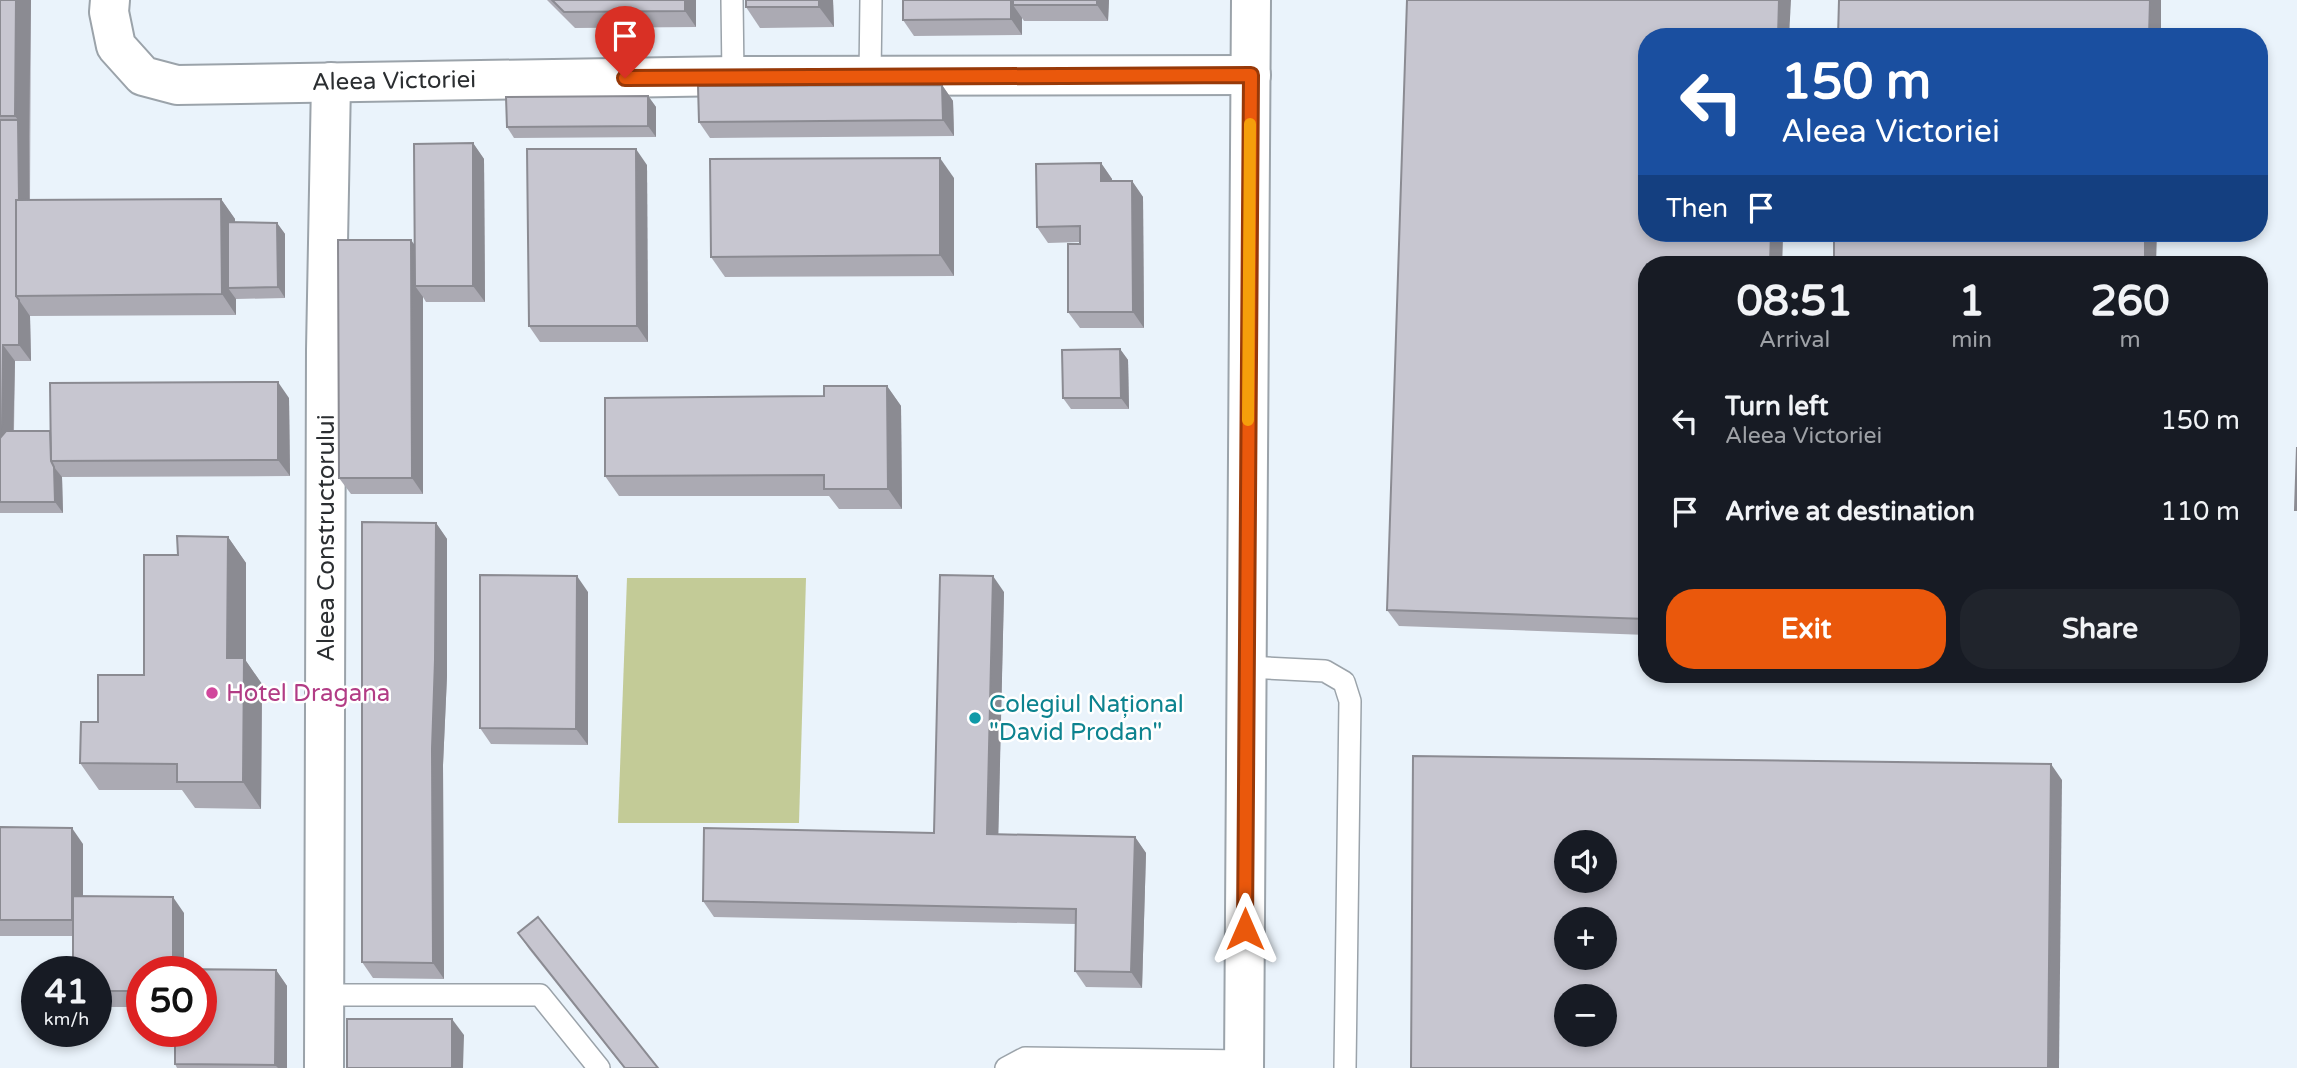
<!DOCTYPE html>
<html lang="en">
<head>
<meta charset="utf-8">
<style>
	:root { --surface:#171b24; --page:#20242c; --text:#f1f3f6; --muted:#9ea1a6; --accent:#ea580c }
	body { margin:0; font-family:"Varela Round",sans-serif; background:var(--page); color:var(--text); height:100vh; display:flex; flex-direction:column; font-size:26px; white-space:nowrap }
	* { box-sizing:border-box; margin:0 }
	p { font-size:23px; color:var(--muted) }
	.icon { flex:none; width:38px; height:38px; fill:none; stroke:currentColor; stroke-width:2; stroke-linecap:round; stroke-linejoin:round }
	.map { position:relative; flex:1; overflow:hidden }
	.panel { position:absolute; left:1638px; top:256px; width:630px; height:427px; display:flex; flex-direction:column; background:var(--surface); border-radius:28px; box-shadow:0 4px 10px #0003 }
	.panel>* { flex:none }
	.banner { position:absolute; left:1638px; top:28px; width:630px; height:214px; border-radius:28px; box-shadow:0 4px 10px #0003; background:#1a4fa0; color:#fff; overflow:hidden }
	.fabs { position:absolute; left:1554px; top:830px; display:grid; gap:14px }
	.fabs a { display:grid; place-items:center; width:63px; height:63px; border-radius:50%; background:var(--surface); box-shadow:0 4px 10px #0003; font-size:35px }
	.speed { position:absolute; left:21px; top:956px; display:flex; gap:14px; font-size:35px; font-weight:700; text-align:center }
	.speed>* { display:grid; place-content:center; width:91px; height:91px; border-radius:50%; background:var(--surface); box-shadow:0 4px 10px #0003; line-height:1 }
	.speed small { font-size:18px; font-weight:400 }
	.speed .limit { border:10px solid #d22; background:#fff; color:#111 }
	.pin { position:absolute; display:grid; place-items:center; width:60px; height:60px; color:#fff; margin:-72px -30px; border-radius:50% 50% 50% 0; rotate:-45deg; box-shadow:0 0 7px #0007 }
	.pin .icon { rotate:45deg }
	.me { position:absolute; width:77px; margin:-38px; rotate:0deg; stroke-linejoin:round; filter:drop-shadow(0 0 5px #0008) }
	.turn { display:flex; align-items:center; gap:24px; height:147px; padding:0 28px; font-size:32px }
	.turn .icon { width:91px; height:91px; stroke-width:2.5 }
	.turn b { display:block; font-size:49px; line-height:60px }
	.then { display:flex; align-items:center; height:66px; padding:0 28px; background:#0003; gap:14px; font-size:26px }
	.eta { display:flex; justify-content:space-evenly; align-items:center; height:119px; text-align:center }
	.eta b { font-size:42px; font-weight:800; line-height:49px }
	.cta { display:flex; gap:14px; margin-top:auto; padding:14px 28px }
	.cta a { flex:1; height:80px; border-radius:28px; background:var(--accent); color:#fff; font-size:28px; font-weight:800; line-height:80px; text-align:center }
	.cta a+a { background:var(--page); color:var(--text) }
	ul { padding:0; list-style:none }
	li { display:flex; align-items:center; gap:21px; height:91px; padding:0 28px }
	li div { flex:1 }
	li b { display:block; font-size:26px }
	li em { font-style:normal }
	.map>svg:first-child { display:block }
	.green { fill:#c3cb97 }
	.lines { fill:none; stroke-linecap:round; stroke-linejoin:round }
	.lane-casing { stroke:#9ba3aa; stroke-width:24 }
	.street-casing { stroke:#9ba3aa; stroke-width:42 }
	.secondary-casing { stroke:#9ba3aa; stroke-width:42 }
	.lane { stroke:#fff; stroke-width:21 }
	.street { stroke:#fff; stroke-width:38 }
	.secondary { stroke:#fff; stroke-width:38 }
	.wall { fill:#abaab3 }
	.shaded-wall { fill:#8b8b92 }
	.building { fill:#c7c6d0; stroke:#8b8b92; stroke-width:2; fill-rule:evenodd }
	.route-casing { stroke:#983908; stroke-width:18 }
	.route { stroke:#ea580c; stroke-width:12 }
	.slow { stroke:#f59e0b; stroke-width:12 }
	.hotel-dot { fill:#d1479c; stroke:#fff; stroke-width:2.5 }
	.culture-dot { fill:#0f9aa8; stroke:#fff; stroke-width:2.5 }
	.labels { text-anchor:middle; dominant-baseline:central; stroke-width:5; stroke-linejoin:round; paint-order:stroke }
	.street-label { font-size:24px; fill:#2b2e31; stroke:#fff }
	.hotel-label { font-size:24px; fill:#b23c85; stroke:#fff; text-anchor:start }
	.culture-label { font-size:24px; fill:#0d838f; stroke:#fff; text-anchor:start }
</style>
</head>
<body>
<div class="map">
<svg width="2297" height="1068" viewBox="0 0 2297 1068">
	<rect width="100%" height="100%" fill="#eaf3fb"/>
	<path class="green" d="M627 578H806L799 823H618Z"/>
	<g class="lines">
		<defs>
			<g id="lane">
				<path d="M732 0 733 76"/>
				<path d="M870 76 871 0"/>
				<path d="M1247 667 1325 671 1344 682 1350 701 1345 1068"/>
				<path d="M324 995H540L599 1068"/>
				<path d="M1006 1068 1025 1058 1244 1061"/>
			</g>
			<g id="street">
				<path d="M110 0 109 12 116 46 143 76 177 85 733 76 1251 75"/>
				<path d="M324 1068 326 350 331 82"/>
			</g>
			<path id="secondary" d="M1244 1068 1251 0"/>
		</defs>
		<use href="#lane" class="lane-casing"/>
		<use href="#street" class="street-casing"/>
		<use href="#secondary" class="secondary-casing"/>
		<use href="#lane" class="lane"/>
		<use href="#street" class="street"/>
		<use href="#secondary" class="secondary"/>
	</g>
	<g class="wall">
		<path d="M0 0H31L30 200 221 199 235 219V222L277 223 285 234V298L236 299V315L30 316 31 361H15L14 431H50L289 398 290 476 62 477 63 513H0Z"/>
		<path d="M547 0H696V27L575 28Z"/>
		<path d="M746 0H833L834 27 760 28 746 7Z"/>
		<path d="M903 0H1109L1108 21H1024L1022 18V35L914 36 903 20Z"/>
		<path d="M942 85 953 101 954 136 710 138 699 122Z"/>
		<path d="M648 96 656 107V137L514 138 507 127Z"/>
		<path d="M473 143 484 159 485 302H426L423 297V494H351L339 478 415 245Z"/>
		<path d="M1101 163 1112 179V181H1132L1143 197 1144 328H1080L1068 312 1080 242 1048 243 1037 227Z"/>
		<path d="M647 165 648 342H540L529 326Z"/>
		<path d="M954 178V276L725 277 711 257Z"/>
		<path d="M1647 233H1783L1782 264H1647V635L1399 626 1387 610Z"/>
		<path d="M1120 349 1128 360 1129 409H1071L1063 398Z"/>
		<path d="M887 386 901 406 902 509H839L829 496H619L605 476 824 396Z"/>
		<path d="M436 523 447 539V676L443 765 444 979 373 978 362 962Z"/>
		<path d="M228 537 246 563V661L262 684 261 809 195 808 182 790H99L80 763 98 722 144 675 178 555Z"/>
		<path d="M588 592V745L491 744 480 728Z"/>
		<path d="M1004 592 998 834 1135 837 1146 853 1142 988 1086 987 1075 971 1076 924 714 917 703 901 934 833Z"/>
		<path d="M0 827 83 844V896L184 913V969L276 970 287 986V1068H177L175 1064 201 971H142V1007H96V971L73 936H0Z"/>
		<path d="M518 933 658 1068H624L529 949Z"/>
	</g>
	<g class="shaded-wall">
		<path d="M16 0H31L29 136 30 295 19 296 18 120 15 116Z"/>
		<path d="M685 0H696V27L685 11Z"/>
		<path d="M819 0H833L834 27 819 7Z"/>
		<path d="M1011 0H1022L1013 5 1022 18V35L1011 19Z"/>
		<path d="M1097 0H1109L1108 21 1097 5Z"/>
		<path d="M1779 0H1791L1789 37H1778Z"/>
		<path d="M2150 0H2161V37H2149Z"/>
		<path d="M942 85 953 101 954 136 943 120Z"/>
		<path d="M648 96 656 107V137L648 126Z"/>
		<path d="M473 143 484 159 485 302 473 286Z"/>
		<path d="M636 149 647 165 648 342 637 326Z"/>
		<path d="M940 158 954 178V276L940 255Z"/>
		<path d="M1101 163 1112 179V197L1101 181Z"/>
		<path d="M1132 181 1143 197 1144 328 1133 312Z"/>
		<path d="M221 199 235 219 236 288H228L236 299V315L222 294Z"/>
		<path d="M277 223 285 234V298L278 287Z"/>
		<path d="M1771 233H1783L1782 264H1770Z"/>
		<path d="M2145 233H2157L2156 264H2145Z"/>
		<path d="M411 240 423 256 415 286 423 297V494L412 478Z"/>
		<path d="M19 300 30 316 31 361 19 345Z"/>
		<path d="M3 345 15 361 13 443 0 459V429Z"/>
		<path d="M1120 349 1128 360 1129 409 1121 398Z"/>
		<path d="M278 382 289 398 290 476 278 460Z"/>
		<path d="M887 386 901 406 902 509 888 489Z"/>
		<path d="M54 467 62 477 63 513 55 502Z"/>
		<path d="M436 523 447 539V676L443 765 444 979 433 963 432 749Z"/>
		<path d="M228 537 246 563V661L262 684 261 809 243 782 227 658Z"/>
		<path d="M577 576 588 592V745L576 729Z"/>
		<path d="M993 576 1004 592 998 850 987 834Z"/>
		<path d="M2051 764 2062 780 2059 1068H2048Z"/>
		<path d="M72 828 83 844V936L72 920Z"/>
		<path d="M1135 837 1146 853 1142 988 1131 972Z"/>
		<path d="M173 897 184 913V971H173Z"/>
		<path d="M276 970 287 986V1068H278L275 1065Z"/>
		<path d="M452 1019 464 1035 463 1068H452Z"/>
	</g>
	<g class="building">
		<path d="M0 0H16L15 116H0Z"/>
		<path d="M552 0H685V11L564 12Z"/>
		<rect x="746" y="0" width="73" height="7"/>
		<path d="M903 0H1011V19L903 20Z"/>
		<rect x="1013" y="0" width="84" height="5"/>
		<path d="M1407 0H1779L1778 37H1647V233H1771L1770 264H1647V619L1387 610Z"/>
		<path d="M1839 0H2150L2149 37H1838Z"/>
		<path d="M942 85 943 120 699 122 698 86Z"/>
		<path d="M648 96V126L507 127 506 97Z"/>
		<path d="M0 120H18L19 200H16V296L19 300V345H3L2 426 0 429Z"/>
		<path d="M473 143V286H415L414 144Z"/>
		<path d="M527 149H636L637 326H529Z"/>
		<path d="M940 158V255L711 257 710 159Z"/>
		<path d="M1101 163V181H1132L1133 312H1068V244H1080V226L1037 227 1036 164Z"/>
		<path d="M221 199 222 294 16 296V200Z"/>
		<path d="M228 222 277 223 278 287 228 288Z"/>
		<rect x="1834" y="233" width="311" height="31"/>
		<path d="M338 240H411L412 478H339Z"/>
		<path d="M1120 349 1121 398H1063L1062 350Z"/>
		<path d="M278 382V460L51 461 50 383Z"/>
		<path d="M824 386H887L888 489H824V475L605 476V398L824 396Z"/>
		<path d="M6 431H50L51 461 54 467 55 502H0V438Z"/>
		<path d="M2297 447V510H2295Z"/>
		<path d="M362 522 436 523 435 660 432 749 433 963 362 962Z"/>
		<path d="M177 536 228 537 227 658H244L243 782H177V764L80 763 81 722H98V675H144V555H178Z"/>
		<path d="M480 575 577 576 576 729 480 728Z"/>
		<path d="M940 575 993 576 987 834 1135 837 1131 972 1075 971 1076 909 703 901 704 828 934 833Z"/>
		<path d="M1413 756 2051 764 2048 1068H1411ZM1566 842H1605V880H1566ZM1566 919H1605V957H1566ZM1566 996H1605V1034H1566Z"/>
		<path d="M0 827 72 828V920H0Z"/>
		<path d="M73 896 173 897V971H142V991H96V971H73Z"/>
		<path d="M538 917 658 1068H625L518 933Z"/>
		<path d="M175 969 276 970 275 1065 175 1064V1031H201V971H175Z"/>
		<rect x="347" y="1019" width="105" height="49"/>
	</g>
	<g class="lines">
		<defs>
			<path id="route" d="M625 78 1251 75 1245 929"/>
		</defs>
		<use href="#route" class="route-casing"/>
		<use href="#route" class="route"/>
		<path class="slow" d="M1248 420 1250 124"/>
	</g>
	<circle class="hotel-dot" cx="212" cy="693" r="7"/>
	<circle class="culture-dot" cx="975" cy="718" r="7"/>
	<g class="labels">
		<g class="street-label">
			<text transform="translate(394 81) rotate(-1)">Aleea Victoriei</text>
			<text transform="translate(326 538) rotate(-90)">Aleea Constructorului</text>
		</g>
		<g class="hotel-label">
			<text x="226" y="693">Hotel Dragana</text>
		</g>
		<g class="culture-label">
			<text x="989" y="704">Colegiul Național<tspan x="989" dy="28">"David Prodan"</tspan></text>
		</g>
	</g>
</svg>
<div class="fabs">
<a><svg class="icon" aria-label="sound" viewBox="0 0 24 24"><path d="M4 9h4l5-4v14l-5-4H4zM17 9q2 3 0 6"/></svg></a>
<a>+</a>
<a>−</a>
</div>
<div class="speed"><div>41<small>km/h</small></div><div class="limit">50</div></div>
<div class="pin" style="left:625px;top:78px;background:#d93025"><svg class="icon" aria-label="arrive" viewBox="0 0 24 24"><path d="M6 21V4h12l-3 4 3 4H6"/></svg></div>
<svg class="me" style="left:1245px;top:929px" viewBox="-20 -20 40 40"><path d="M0-17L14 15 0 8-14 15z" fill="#ea580c" stroke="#fff" stroke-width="4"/></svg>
<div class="banner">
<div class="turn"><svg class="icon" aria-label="left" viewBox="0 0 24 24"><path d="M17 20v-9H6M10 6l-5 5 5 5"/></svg><div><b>150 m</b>Aleea Victoriei</div></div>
<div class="then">Then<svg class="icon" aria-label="arrive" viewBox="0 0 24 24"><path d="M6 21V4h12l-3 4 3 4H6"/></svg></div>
</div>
<section class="panel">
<div class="eta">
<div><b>08:51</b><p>Arrival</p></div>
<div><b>1</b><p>min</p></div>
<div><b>260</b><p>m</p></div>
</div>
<ul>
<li><svg class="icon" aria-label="left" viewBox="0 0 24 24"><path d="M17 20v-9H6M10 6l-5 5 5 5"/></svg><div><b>Turn left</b><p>Aleea Victoriei</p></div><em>150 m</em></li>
<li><svg class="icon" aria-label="arrive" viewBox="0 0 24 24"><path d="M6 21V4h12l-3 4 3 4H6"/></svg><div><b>Arrive at destination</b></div><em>110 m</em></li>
</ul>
<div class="cta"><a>Exit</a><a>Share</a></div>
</section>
</div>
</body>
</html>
